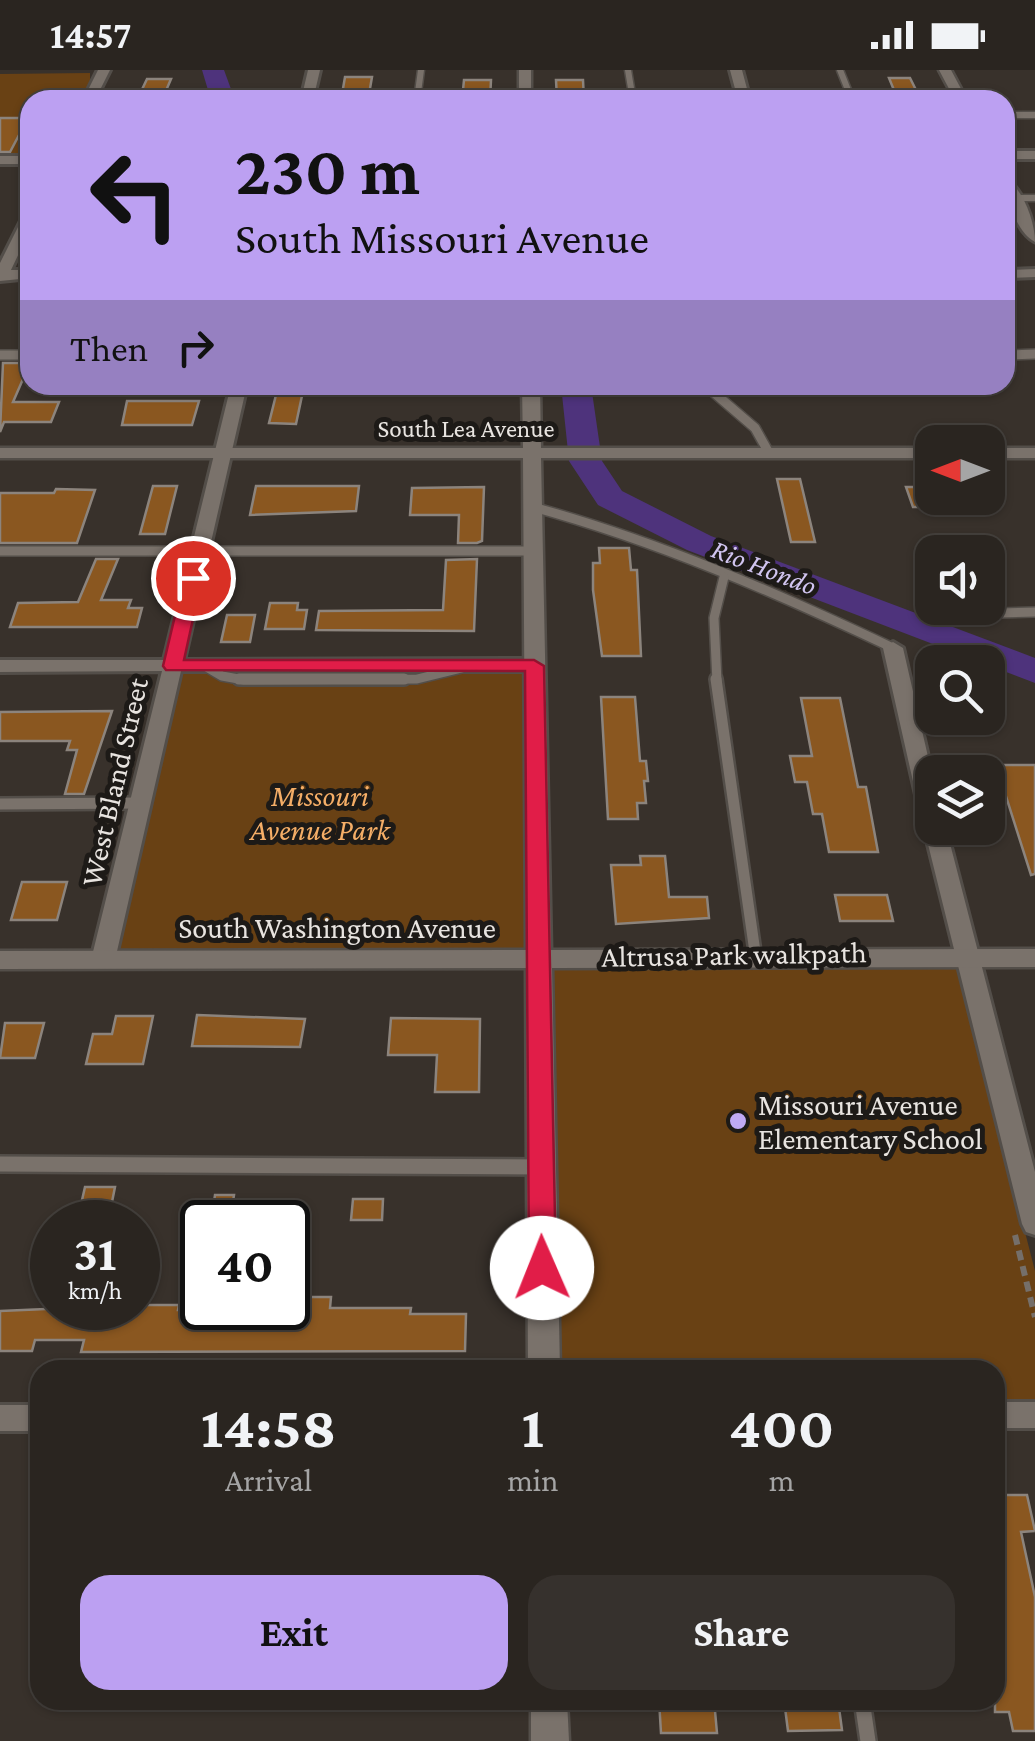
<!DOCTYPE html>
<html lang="en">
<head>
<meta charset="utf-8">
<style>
	:root { --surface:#2a2520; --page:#36312d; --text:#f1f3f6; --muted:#a5a5a5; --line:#46423e; --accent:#bca0f2 }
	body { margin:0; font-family:"Crimson Pro",serif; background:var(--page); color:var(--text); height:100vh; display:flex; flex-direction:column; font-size:38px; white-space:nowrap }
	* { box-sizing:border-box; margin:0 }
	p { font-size:32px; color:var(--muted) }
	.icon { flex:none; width:55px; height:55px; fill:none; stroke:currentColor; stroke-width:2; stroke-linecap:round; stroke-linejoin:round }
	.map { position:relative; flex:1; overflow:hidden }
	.panel { position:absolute; left:30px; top:1290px; width:975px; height:350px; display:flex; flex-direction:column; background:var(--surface); border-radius:30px; box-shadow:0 2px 8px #0004,0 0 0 2px var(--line) }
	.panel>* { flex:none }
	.banner { position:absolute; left:20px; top:20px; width:995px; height:305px; border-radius:30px; box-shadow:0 2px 8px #0004,0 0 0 2px var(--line); background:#bca0f2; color:#111; overflow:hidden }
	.needle { width:65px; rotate:270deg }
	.controls { position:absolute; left:915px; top:355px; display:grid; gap:20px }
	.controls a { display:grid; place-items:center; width:90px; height:90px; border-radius:20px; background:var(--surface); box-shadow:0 2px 8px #0004,0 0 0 2px var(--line); font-size:50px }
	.speed { position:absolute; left:30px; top:1130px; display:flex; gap:20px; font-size:50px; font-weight:700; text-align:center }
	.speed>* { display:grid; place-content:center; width:130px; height:130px; border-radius:50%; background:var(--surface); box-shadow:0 2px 8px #0004,0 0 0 2px var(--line); line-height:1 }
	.speed small { font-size:25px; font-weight:400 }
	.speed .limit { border:5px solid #111; border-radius:15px; background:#fff; color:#111 }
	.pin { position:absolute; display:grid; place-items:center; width:85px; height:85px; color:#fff; margin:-42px; border:5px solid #fff; border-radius:50%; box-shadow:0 2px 10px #0007 }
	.me { position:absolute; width:110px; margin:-55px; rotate:359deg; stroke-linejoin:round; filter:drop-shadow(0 0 8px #0008) }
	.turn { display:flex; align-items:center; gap:35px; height:210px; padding:0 50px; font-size:45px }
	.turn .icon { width:130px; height:130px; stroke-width:2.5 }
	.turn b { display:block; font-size:70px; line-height:85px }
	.then { display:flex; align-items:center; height:95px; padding:0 50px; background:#0003; gap:20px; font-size:38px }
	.eta { display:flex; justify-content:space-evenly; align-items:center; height:170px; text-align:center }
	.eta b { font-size:60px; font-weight:700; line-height:70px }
	.button { display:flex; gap:20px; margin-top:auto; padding:20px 50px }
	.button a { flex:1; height:115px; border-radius:30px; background:var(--accent); color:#111; font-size:40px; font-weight:700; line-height:115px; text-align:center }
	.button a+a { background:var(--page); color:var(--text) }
	.status { display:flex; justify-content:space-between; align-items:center; height:70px; padding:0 50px; background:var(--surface); direction:ltr }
	.status svg { height:28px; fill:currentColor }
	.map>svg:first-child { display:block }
	.green { fill:#694114 }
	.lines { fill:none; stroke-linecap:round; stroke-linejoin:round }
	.river { fill:#4e337c; fill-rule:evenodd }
	.building { fill:#8a5720; stroke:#8c847d; stroke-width:2.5 }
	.lane-far3-casing { stroke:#534e49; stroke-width:9 }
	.lane-far2-casing { stroke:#534e49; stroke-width:12 }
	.lane-far1-casing { stroke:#534e49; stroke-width:16 }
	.lane-casing { stroke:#534e49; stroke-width:20 }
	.street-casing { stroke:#534e49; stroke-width:6 }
	.secondary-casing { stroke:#534e49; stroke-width:5 }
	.path { stroke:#756f6a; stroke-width:6; stroke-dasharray:10 6; stroke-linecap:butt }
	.lane-far3 { stroke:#7a726b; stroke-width:6 }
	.lane-far2 { stroke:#7a726b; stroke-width:9 }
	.lane-far1 { stroke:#7a726b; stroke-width:11 }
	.lane { stroke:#7a726b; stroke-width:15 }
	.street { fill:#7a726b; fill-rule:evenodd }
	.secondary { fill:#7a726b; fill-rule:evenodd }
	.route { fill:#e11d48; stroke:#92132f; stroke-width:2.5 }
	.poi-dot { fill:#bfa9f4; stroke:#1d1a17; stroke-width:4 }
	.labels { text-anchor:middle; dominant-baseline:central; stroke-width:10; stroke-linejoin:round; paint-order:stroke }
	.far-street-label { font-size:25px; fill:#e8e4e0; stroke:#1d1a17 }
	.far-water-label { font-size:28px; font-style:italic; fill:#d0c4ef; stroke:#1d1a17 }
	.street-label { font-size:30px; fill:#e8e4e0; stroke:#1d1a17 }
	.park-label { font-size:30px; font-style:italic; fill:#f5ae67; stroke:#1d1a17 }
	.poi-label { font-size:30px; fill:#e8e4e0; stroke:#1d1a17; text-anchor:start }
</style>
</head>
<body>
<div class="status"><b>14:57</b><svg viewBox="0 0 49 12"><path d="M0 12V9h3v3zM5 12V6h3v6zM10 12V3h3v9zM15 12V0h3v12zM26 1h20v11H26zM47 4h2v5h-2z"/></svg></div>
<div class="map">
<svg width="1035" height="1671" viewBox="0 0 1035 1671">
	<rect width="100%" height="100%" fill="#38312b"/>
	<g class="green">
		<path d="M90 3V16L77 30H30V86H0V4Z"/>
		<path d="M534 595 538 890H103L173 596Z"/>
		<path d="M957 897 1035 1201V1343L995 1341V1300H558L549 898Z"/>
	</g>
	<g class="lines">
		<g class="river">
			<path d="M202 0H224L235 30H211Z"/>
			<path d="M561 315H591L602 391 622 421 711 466 1035 588V613L687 480 598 435 569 391Z"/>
		</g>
	</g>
	<g class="building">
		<path d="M345 7H372L368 30H341Z"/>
		<path d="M889 8H910L921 30H898Z"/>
		<path d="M147 9H171L162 30H137Z"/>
		<path d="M464 10H491L490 30H462Z"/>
		<path d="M556 10H583L584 30H557Z"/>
		<path d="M0 48H28L10 82H0Z"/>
		<path d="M3 293H30L13 332H59L51 352H4L0 362Z"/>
		<path d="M277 321H303L296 354 269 353Z"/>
		<path d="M127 331H199L192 355H122Z"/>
		<path d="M777 409H800L815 472H791Z"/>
		<path d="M153 416H177L165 464H140Z"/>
		<path d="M256 416H359L356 441 250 445Z"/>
		<path d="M484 417 482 471 477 473H458L459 445H410L412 418Z"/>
		<path d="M906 417H932L938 437H913Z"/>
		<path d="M56 419 95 420 77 473H0V423H54Z"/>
		<path d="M599 478H629L631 500H637L641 586H602L593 520V493H600Z"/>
		<path d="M96 489H118L101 530H131L128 538H142L137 557H10L18 533 78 532Z"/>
		<path d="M477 489 474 561 316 560 319 541 443 540 446 490Z"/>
		<path d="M270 533H298L297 540H307L304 559H265Z"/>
		<path d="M227 545H255L250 572H221Z"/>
		<path d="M601 627H635L640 691H646L648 711H644L646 733H637L638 749H608Z"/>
		<path d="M801 628H840L858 717H866L878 782H829L822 744H813L807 712H795L790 686H812Z"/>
		<path d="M112 641 84 724H65L77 680H67L70 671H0V642Z"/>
		<path d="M996 695H1035V804L1031 805Z"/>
		<path d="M640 786H665L669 827H707L709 848 616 854 611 795H641Z"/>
		<path d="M22 812H67L57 850H11Z"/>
		<path d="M835 825H887L893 851H840Z"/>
		<path d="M197 945 305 949 300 977 192 976Z"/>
		<path d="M116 946H153L143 994H86L93 964H112Z"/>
		<path d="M391 948 480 949 479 1022H435L437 985H388Z"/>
		<path d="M5 953H44L35 988H0Z"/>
		<path d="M85 1117H115L108 1152H77Z"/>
		<path d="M215 1125H234L230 1152H211Z"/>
		<path d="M353 1129H383L382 1150H351Z"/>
		<path d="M288 1227H331L330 1238H411L410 1244H466L465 1281 81 1282 84 1270H35L32 1281H0V1241L138 1235H179L178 1240 288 1238Z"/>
		<path d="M995 1425H1027L1035 1461 1021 1462 1035 1527V1661H1013L1009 1642H995Z"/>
		<path d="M659 1630H714L717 1663H661Z"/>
		<path d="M784 1630H838L842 1660 788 1661Z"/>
	</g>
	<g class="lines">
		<defs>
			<g id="lane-far3">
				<path d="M628 0 633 30"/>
				<path d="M840 0 852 30"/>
				<path d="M417 30 421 0"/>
				<path d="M1005 45H1035"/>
				<path d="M1013 128H1035"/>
			</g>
			<g id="lane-far2">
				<path d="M0 285H30"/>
				<path d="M1005 285 1035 284"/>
				<path d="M705 315 755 358 769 383"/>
				<path d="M533 437C657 471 777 523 893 578"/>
				<path d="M0 481H533"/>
				<path d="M962 544 1035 542"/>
				<path d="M205 596 222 606 244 610 417 609 466 597"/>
				<path d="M717 612 714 548 724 507"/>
			</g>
			<g id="lane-far1">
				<path d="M239 609H404"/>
				<path d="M716 609 756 889"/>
				<path d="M0 734 140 733"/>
			</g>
			<g id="lane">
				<path d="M0 1094 541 1097"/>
				<path d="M862 1630 868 1671"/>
			</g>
			<g id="street">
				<path d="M98 0H110L95 30H83Z"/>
				<path d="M308 0H320L313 30H301Z"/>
				<path d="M730 0H742L750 30H738Z"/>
				<rect x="1005" y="81" width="30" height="8"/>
				<rect x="0" y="86" width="30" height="8"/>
				<path d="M30 143V160L11 200H30V208L0 211V193L23 147Z"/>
				<path d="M1035 199V207L1005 208V200Z"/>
				<path d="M231 315H247L184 590 534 589 544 595 534 601H181L115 890 103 898 91 890 162 601 0 602V590H164Z"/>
				<path d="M893 572 903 578 932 704V758H946L1035 1102V1165L1026 1162 1022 1154 924 758 928 753 921 747 883 578Z"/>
				<rect x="995" y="1332" width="40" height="26"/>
				<rect x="0" y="1335" width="40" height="26"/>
			</g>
			<g id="secondary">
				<rect x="519" y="0" width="12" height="30"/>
				<path d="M939 0H951L967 30H955Z"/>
				<path d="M1005 108C1023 118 1035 152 1035 172 1017 163 1005 128 1005 108Z"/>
				<path d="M522 315H540L541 378H932V388H541L551 880 1035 879V897L552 898 560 1300H528L526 898 0 899V881L526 880 523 388H0V378H523Z"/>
				<rect x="988" y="378" width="47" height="10"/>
				<path d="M531 1630H567L569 1671H531Z"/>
			</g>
		</defs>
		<use href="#lane-far3" class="lane-far3-casing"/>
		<use href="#lane-far2" class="lane-far2-casing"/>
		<use href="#lane-far1" class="lane-far1-casing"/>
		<use href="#lane" class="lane-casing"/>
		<use href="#street" class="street-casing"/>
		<use href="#secondary" class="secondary-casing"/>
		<path class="path" d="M1015 1165 1035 1247"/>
		<use href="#lane-far3" class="lane-far3"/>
		<use href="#lane-far2" class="lane-far2"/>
		<use href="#lane-far1" class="lane-far1"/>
		<use href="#lane" class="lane"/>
		<use href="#street" class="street"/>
		<use href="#secondary" class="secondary"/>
	</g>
	<path class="route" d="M193 503 202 508 184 590H534L544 596 556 1198 552 1207H533L529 1198 525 601 166 600 163 596 184 508Z"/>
	<circle class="poi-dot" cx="738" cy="1051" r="10"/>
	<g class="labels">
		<g class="far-street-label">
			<text x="466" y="358">South Lea Avenue</text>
		</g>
		<g class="far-water-label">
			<text transform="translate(764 497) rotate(21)">Rio Hondo</text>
		</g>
		<g class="street-label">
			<text transform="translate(114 712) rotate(-77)">West Bland Street</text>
			<text x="337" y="857">South Washington Avenue</text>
			<text transform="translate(734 884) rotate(-1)">Altrusa Park walkpath</text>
		</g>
		<g class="park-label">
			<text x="320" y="725">Missouri<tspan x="320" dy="34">Avenue Park</tspan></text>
		</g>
		<g class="poi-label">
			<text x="758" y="1034">Missouri Avenue<tspan x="758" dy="34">Elementary School</tspan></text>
		</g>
	</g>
</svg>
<div class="controls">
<a><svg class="needle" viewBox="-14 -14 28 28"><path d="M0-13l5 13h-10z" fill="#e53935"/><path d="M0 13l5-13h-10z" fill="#a5a5a5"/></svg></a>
<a><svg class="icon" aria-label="sound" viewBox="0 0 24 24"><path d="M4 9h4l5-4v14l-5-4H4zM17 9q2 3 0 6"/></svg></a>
<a><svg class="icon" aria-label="search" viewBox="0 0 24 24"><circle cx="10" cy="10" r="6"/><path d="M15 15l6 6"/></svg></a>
<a><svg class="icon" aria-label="layers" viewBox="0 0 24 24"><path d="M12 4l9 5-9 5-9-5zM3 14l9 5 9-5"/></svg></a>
</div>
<div class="speed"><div>31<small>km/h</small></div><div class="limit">40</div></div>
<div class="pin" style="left:193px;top:508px;background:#d93025"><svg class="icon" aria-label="arrive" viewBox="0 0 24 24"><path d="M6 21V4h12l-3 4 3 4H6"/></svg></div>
<svg class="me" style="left:542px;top:1198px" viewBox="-20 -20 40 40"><circle r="19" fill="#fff"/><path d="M0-13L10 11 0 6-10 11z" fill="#e11d48"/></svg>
<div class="banner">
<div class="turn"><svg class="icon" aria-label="left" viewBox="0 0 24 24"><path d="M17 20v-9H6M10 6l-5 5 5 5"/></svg><div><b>230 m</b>South Missouri Avenue</div></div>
<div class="then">Then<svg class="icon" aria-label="right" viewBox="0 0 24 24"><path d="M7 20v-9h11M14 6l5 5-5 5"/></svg></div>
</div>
<section class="panel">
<div class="eta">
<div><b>14:58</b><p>Arrival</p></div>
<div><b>1</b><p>min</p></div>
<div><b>400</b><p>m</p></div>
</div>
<div class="button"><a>Exit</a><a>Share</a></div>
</section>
</div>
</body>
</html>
